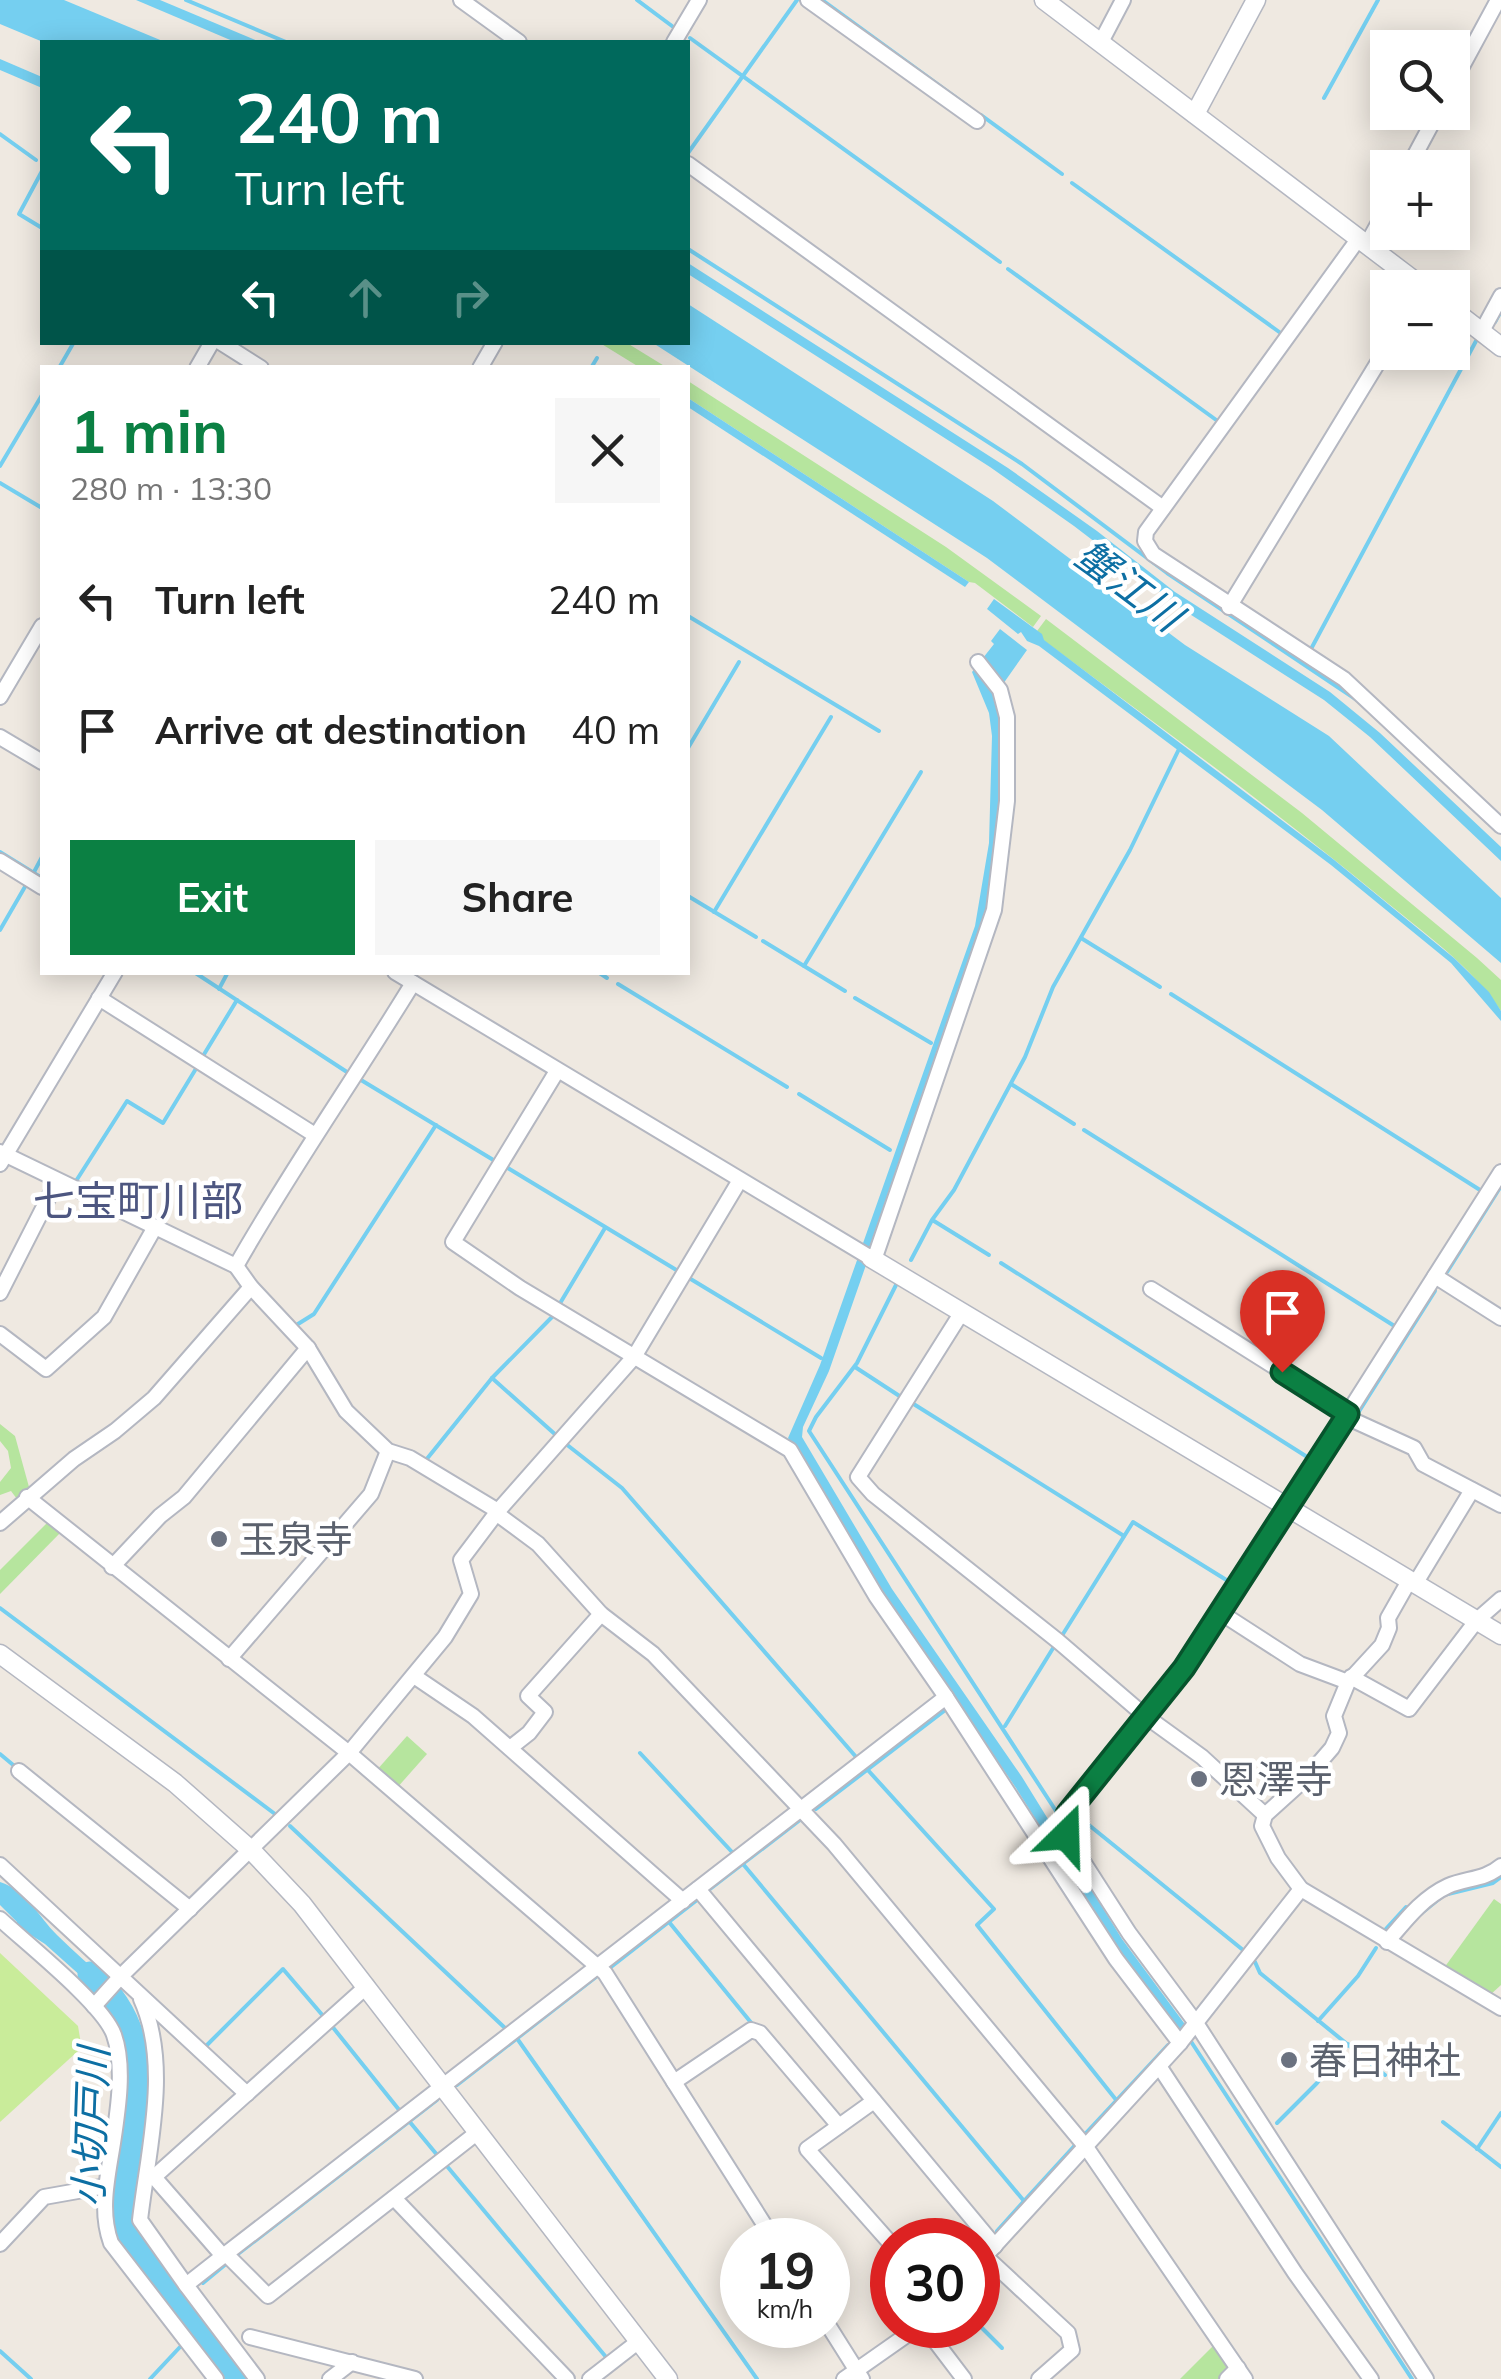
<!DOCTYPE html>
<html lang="en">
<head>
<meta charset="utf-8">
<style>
	:root { --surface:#fff; --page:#f6f6f6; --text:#222; --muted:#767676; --accent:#0b8043 }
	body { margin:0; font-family:Mulish,"Noto Sans JP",sans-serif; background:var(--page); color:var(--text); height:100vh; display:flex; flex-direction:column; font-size:38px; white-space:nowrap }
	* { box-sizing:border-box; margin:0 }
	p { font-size:32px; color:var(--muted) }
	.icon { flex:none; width:55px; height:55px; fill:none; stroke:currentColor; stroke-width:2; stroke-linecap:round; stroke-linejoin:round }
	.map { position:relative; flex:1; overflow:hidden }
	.details { position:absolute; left:40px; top:365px; width:650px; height:610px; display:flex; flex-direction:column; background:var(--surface); border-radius:0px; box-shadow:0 5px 25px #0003 }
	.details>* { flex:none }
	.top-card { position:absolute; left:40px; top:40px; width:650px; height:305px; border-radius:0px; box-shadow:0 5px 25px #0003; background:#00695c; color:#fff; overflow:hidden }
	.fabs { position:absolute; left:1370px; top:30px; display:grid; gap:20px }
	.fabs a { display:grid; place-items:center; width:100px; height:100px; border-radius:0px; background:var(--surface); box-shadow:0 5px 25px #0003; font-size:50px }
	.speed { position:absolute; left:720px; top:2218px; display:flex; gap:20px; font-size:50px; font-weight:700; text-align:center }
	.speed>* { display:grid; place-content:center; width:130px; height:130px; border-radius:50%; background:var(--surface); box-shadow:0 5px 25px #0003; line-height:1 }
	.speed small { font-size:25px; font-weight:400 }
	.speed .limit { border:15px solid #d22; background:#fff; color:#111 }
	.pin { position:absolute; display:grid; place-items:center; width:85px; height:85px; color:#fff; margin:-102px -42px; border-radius:50% 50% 50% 0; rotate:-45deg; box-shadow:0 0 10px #0007 }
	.pin .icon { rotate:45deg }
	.me { position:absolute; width:110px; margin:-55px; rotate:22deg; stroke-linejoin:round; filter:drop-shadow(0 0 8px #0008) }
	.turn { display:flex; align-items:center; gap:35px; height:210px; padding:0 30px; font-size:45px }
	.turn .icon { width:130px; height:130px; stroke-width:2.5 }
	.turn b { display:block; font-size:70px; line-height:85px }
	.lanes { display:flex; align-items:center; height:95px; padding:0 30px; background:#0003; justify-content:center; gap:50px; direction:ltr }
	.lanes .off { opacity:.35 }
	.round { display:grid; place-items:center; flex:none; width:105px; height:105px; border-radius:0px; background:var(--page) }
	.summary { display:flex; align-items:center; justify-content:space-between; height:170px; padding:0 30px }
	h1 { font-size:60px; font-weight:700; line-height:75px; color:var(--accent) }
	.primary-button { display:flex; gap:20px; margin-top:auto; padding:20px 30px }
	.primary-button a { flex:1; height:115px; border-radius:0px; background:var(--accent); color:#fff; font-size:40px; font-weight:700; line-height:115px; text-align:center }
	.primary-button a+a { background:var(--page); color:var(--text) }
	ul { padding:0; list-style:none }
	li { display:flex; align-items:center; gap:30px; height:130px; padding:0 30px }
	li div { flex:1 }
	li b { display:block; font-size:38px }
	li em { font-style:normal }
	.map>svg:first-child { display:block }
	.green { fill:#b6e59e }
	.pitch { fill:#c9ec9a }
	.water { fill:#75cff0 }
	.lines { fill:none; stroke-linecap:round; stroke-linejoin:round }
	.stream { stroke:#75cff0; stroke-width:4 }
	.river { stroke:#75cff0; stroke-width:25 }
	.minor-casing { stroke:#b4b7c1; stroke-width:18 }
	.tertiary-casing { stroke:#b4b7c1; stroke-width:21 }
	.minor { stroke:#fff; stroke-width:14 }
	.tertiary { stroke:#fff; stroke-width:18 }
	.route-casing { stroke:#07532c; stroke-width:25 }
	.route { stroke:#0b8043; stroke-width:18 }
	.worship-dot { fill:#6b7280; stroke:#fff; stroke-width:4 }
	.labels { text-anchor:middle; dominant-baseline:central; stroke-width:9; stroke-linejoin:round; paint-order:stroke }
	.worship-label { font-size:38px; fill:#5b616d; stroke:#fff; text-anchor:start }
	.water-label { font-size:40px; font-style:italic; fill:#0d6fa3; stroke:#fff }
	.quarter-label { font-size:42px; fill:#4d5680; stroke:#fff }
</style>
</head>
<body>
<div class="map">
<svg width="1501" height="2379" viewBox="0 0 1501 2379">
	<rect width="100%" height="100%" fill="#efe9e1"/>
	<g class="green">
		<path d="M600 343H627L666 367H639Z"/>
		<path d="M688 381 946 547 1041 616 1033 627 975 583 969 582 688 398Z"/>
		<path d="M1046 619 1302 813 1477 958 1501 980V1011C1470 964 1421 931 1379 896 1270 806 1156 724 1043 640L1037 631Z"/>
		<path d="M0 1424 15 1436 29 1487 17 1499 11 1491 0 1495V1482L11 1468 8 1451 0 1441Z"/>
		<path d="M49 1521 62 1531 0 1594V1570Z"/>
		<path d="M407 1736 427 1754 396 1789 376 1771Z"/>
		<path d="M1494 1899 1501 1904V1985L1490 1995 1444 1968Z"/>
		<path d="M1214 2345 1231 2370 1224 2379H1180Z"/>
	</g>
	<path class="pitch" d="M0 1953 78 2026 81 2044 78 2051 0 2122Z"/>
	<g class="water">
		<path d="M0 0H64L165 42H43L0 24Z"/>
		<path d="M136 0H160L260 42H235Z"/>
		<path d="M0 59 42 77V88L0 70Z"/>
		<path d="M688 263 1008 468 1097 531 1175 592 1330 692 1380 733 1501 847V861L1370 737 1324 700 1185 611 1074 526 990 467 688 274Z"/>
		<path d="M688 304 993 501 1185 645 1329 736 1501 898V963L1322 810 987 558 653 343 688 342Z"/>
		<path d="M688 398 969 582 965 587 688 407Z"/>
		<path d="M994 599 1042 634 1044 640 1333 859 1454 958 1489 992 1501 1011V1021L1451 963 1331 865 1039 646 1027 641 1021 632 1018 634 987 609Z"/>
		<path d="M1000 629 1027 650 996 694 1002 724V797L990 910 829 1371 803 1427 802 1437 892 1589 1022 1777 1122 1939 1187 2027 1181 2034 1113 1943 1016 1788 881 1591 788 1438 820 1365 975 926 989 843 992 736 989 713 972 672 994 644 991 641Z"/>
		<path d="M0 1882C27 1891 38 1916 57 1935 74 1952 93 1968 111 1984L101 1994 45 1944 15 1925 17 1922 0 1905Z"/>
	</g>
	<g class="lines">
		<g class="stream">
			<path d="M186 0 286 42"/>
			<path d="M637 0 672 26"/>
			<path d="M822 0 969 107"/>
			<path d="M690 38 1000 262"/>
			<path d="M1324 98 1378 0"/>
			<path d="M981 115 1062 174"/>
			<path d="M0 134 36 160"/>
			<path d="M688 153 797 0"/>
			<path d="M42 171 19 214 42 228"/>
			<path d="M1072 183 1282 334"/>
			<path d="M688 249 1022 464 1167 573 1357 700"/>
			<path d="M1008 269 1219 422"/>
			<path d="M1495 322 1501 311"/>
			<path d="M59 368 74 342"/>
			<path d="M591 368 597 358"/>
			<path d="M0 466 42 395"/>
			<path d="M0 483 42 508"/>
			<path d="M688 616 879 731"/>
			<path d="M1311 649 1476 341"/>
			<path d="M688 748 739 662"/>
			<path d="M0 852 42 878"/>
			<path d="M34 872 42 857"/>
			<path d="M688 896 756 937"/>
			<path d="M714 912 831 717"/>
			<path d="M0 930 26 885"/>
			<path d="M1081 938 1160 987"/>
			<path d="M763 941 845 991"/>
			<path d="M804 966 921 772"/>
			<path d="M194 972 350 1074"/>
			<path d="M598 972 607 978"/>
			<path d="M618 984 787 1087"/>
			<path d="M219 989 228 972"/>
			<path d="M1171 994 1480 1190"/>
			<path d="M855 998 931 1043"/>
			<path d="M203 1056 237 1000"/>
			<path d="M361 1080 495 1161"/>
			<path d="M1011 1084 1074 1124"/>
			<path d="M799 1094 890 1150"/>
			<path d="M1084 1130 1396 1327"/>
			<path d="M506 1167 678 1271"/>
			<path d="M76 1181 127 1101 163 1123 197 1067"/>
			<path d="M934 1221 989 1255"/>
			<path d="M911 1260 932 1220 954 1190 1025 1057 1053 987 1130 850 1180 747"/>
			<path d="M1001 1263 1312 1460"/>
			<path d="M1447 1272 1501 1186"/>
			<path d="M689 1278 821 1358"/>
			<path d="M896 1285 857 1363 816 1417 809 1431 1056 1811"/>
			<path d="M559 1305 605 1228"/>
			<path d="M552 1317 492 1378 557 1436"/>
			<path d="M298 1324 314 1314 436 1125"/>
			<path d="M855 1367 901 1397"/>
			<path d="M912 1403 1124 1536"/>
			<path d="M1358 1413 1435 1291"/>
			<path d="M566 1444 622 1488 857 1758"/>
			<path d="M426 1460 492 1378"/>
			<path d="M1305 1498 1350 1427"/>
			<path d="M0 1608 275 1814"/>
			<path d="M1233 1610 1285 1527"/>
			<path d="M1063 1634 1133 1522 1228 1581"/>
			<path d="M1005 1726 1055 1645"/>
			<path d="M640 1753 732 1852"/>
			<path d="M0 1754 18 1769"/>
			<path d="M866 1768 994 1909 977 1925 1117 2101"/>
			<path d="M816 1809 944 1711"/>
			<path d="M1079 1817 1243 1950"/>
			<path d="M290 1826 505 2028"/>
			<path d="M743 1864 1024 2201 997 2231"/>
			<path d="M710 1889 800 1820"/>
			<path d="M1418 1916 1444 1895 1493 1883 1501 1877"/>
			<path d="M669 1922 753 2025"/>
			<path d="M1384 1931 1406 1907 1408 1908"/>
			<path d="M1255 1962 1260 1973 1385 2075"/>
			<path d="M611 1967 697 1900"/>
			<path d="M1318 2021 1358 1976 1376 1948"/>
			<path d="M331 2025 400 2111"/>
			<path d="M516 2037 757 2379"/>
			<path d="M1190 2040 1412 2379"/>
			<path d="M204 2048 283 1969 324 2017"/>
			<path d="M457 2085 596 1977"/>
			<path d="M409 2121 438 2156"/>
			<path d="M1443 2122 1501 2167"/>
			<path d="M1277 2123 1317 2083 1348 2044"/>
			<path d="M1086 2133 1168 2045"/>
			<path d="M1477 2149 1501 2113"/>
			<path d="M446 2165 606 2357"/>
			<path d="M1024 2201 1077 2143"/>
			<path d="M978 2251 984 2244"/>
			<path d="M238 2254 437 2100"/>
			<path d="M978 2276 984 2268"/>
			<path d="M203 2283 226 2264"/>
			<path d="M978 2324 1002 2348"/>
			<path d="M0 2351 31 2379"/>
			<path d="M150 2379 180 2347"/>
		</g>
		<path class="river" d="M90 1974C178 2052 113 2138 125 2234L237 2379"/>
		<defs>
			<g id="minor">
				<path d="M461 0 519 42"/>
				<path d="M808 0 977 121"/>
				<path d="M674 42 699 0"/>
				<path d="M1101 42 1123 0"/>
				<path d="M1452 85 1498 0"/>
				<path d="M688 164 1163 508"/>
				<path d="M1408 168 1438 112"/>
				<path d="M1359 238 1146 532 1145 541 1153 554 1344 679 1501 826"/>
				<path d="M1367 244 1388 206"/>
				<path d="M1482 331 1501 296"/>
				<path d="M220 342 261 368"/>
				<path d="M197 368 212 342"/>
				<path d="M480 368 495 342"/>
				<path d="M1229 607 1388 346"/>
				<path d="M0 697 42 626"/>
				<path d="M0 737 42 762"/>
				<path d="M0 861 42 887"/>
				<path d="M395 972 871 1258"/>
				<path d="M99 998 315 1135"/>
				<path d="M557 1071 453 1242 520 1288 790 1450 876 1596 946 1697 1116 1959 1180 2043"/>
				<path d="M0 1152 236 1266 251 1287 308 1348 346 1411 388 1451 410 1458 498 1511"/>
				<path d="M0 1164 115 972"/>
				<path d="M874 1260 994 910 1007 801V717L1000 690 978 662"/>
				<path d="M236 1266C291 1169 355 1078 413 983"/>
				<path d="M1435 1276 1501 1318"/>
				<path d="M1151 1289 1348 1413"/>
				<path d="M0 1293 57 1181"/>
				<path d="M962 1312 858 1477 873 1494 1058 1641 1144 1715 1202 1757 1265 1815"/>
				<path d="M0 1334 46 1369 104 1317 155 1227"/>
				<path d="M1346 1417 1414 1448 1423 1464 1501 1505"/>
				<path d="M27 1497 349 1753 605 1973 774 2240"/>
				<path d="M496 1513 538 1544 601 1614 653 1654 834 1844 1086 2147 1245 2379"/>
				<path d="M0 1523 74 1459 115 1431 154 1398 251 1287"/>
				<path d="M112 1567 160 1516 184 1497 308 1348"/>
				<path d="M1409 1581 1388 1618 1389 1628 1382 1645 1348 1682 1334 1716 1339 1733 1332 1748 1306 1778 1265 1815 1262 1826 1278 1858 1301 1889 1501 2008"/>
				<path d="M1415 1584 1472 1490"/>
				<path d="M1221 1613 1300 1664 1348 1682"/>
				<path d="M229 1659 371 1494 388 1451"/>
				<path d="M414 1676 473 1716 683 1901"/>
				<path d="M1351 1677 1409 1709 1477 1620 1501 1599"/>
				<path d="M510 1748 529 1733 545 1712 528 1696 601 1614"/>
				<path d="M19 1771 190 1909"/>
				<path d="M0 1865 247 2094"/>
				<path d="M698 1889 995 2246"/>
				<path d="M0 1919C26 1943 104 2005 114 2035 125 2066 118 2110 113 2143 108 2176 99 2210 111 2243L216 2379"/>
				<path d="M1387 1942C1405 1921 1422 1898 1448 1886 1466 1878 1485 1880 1501 1866"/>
				<path d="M367 1986 154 2177 223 2256 946 1697"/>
				<path d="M141 1999C171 2065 148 2150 140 2220L186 2285"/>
				<path d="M94 2006 122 1975 349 1753 445 1637 471 1594 461 1560 498 1511 634 1357 740 1180"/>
				<path d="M1159 2066 1295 2273 1371 2379"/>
				<path d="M674 2082 751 2030 760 2033 839 2126"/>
				<path d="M874 2101 807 2149 892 2245"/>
				<path d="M394 2198 567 2379"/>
				<path d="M0 2244 44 2197 106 2186"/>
				<path d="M226 2254 268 2296 478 2132"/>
				<path d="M223 2256 186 2285 257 2379"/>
				<path d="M985 2256 1068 2333 1072 2350 1039 2379"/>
				<path d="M978 2264 1180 2043 1301 1889"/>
				<path d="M828 2325 862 2379"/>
				<path d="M923 2325 964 2379"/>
				<path d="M250 2337 415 2379"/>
				<path d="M330 2379 352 2362"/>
				<path d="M590 2379 639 2341"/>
				<path d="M844 2379 921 2325"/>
				<path d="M1227 2379 1238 2368"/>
				<path d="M1426 2379 1196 2023 1129 1933 1066 1835 1067 1814 1184 1667 1221 1613 1501 1172"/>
			</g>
			<g id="tertiary">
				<path d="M1044 0 1424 288"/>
				<path d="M1195 114 1256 0"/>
				<path d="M1452 309 1501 347"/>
				<path d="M871 1258 1501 1635"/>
				<path d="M0 1654 175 1783 252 1851 302 1904 668 2379"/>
			</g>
		</defs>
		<use href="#minor" class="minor-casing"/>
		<use href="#tertiary" class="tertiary-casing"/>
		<use href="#minor" class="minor"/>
		<use href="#tertiary" class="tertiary"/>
	</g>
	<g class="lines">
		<defs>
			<path id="route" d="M1066 1835 1067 1814 1184 1668 1348 1414 1282 1372"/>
		</defs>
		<use href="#route" class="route-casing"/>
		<use href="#route" class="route"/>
	</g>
	<g class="worship-dot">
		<circle cx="219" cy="1539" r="10"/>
		<circle cx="1199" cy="1779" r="10"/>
		<circle cx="1289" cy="2060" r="10"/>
	</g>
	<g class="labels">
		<g class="worship-label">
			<text x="239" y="1539">玉泉寺</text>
			<text x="1219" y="1779">恩澤寺</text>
			<text x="1309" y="2060">春日神社</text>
		</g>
		<g class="water-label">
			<text transform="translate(1129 585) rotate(37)">蟹江川</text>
			<text transform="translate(90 2127) rotate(-88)">小切戸川</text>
		</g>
		<g class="quarter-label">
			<text x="138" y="1200">七宝町川部</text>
		</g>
	</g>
</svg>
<div class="fabs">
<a><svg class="icon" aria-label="search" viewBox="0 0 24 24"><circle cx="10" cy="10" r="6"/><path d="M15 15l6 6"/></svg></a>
<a>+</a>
<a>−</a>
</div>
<div class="speed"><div>19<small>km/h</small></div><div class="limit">30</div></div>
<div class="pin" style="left:1282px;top:1372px;background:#d93025"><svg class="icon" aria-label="arrive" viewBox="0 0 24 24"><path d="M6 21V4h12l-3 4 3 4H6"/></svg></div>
<svg class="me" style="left:1066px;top:1835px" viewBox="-20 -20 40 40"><path d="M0-17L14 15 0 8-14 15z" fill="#0b8043" stroke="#fff" stroke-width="4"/></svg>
<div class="top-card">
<div class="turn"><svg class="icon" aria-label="left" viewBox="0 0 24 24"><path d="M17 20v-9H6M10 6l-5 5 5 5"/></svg><div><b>240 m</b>Turn left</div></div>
<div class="lanes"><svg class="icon" aria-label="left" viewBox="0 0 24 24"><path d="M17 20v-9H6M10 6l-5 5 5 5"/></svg><svg class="icon off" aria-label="ahead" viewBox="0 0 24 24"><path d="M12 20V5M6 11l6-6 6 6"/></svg><svg class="icon off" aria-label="right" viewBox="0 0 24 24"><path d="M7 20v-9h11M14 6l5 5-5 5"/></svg></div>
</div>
<section class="details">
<div class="summary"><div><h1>1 min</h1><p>280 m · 13:30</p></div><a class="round"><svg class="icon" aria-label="close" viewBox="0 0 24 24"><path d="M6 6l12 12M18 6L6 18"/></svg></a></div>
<ul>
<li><svg class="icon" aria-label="left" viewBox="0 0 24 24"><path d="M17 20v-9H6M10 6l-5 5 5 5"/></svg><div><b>Turn left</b></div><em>240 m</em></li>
<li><svg class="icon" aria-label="arrive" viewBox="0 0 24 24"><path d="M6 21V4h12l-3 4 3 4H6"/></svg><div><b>Arrive at destination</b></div><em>40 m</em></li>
</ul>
<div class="primary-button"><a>Exit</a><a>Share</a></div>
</section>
</div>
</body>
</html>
